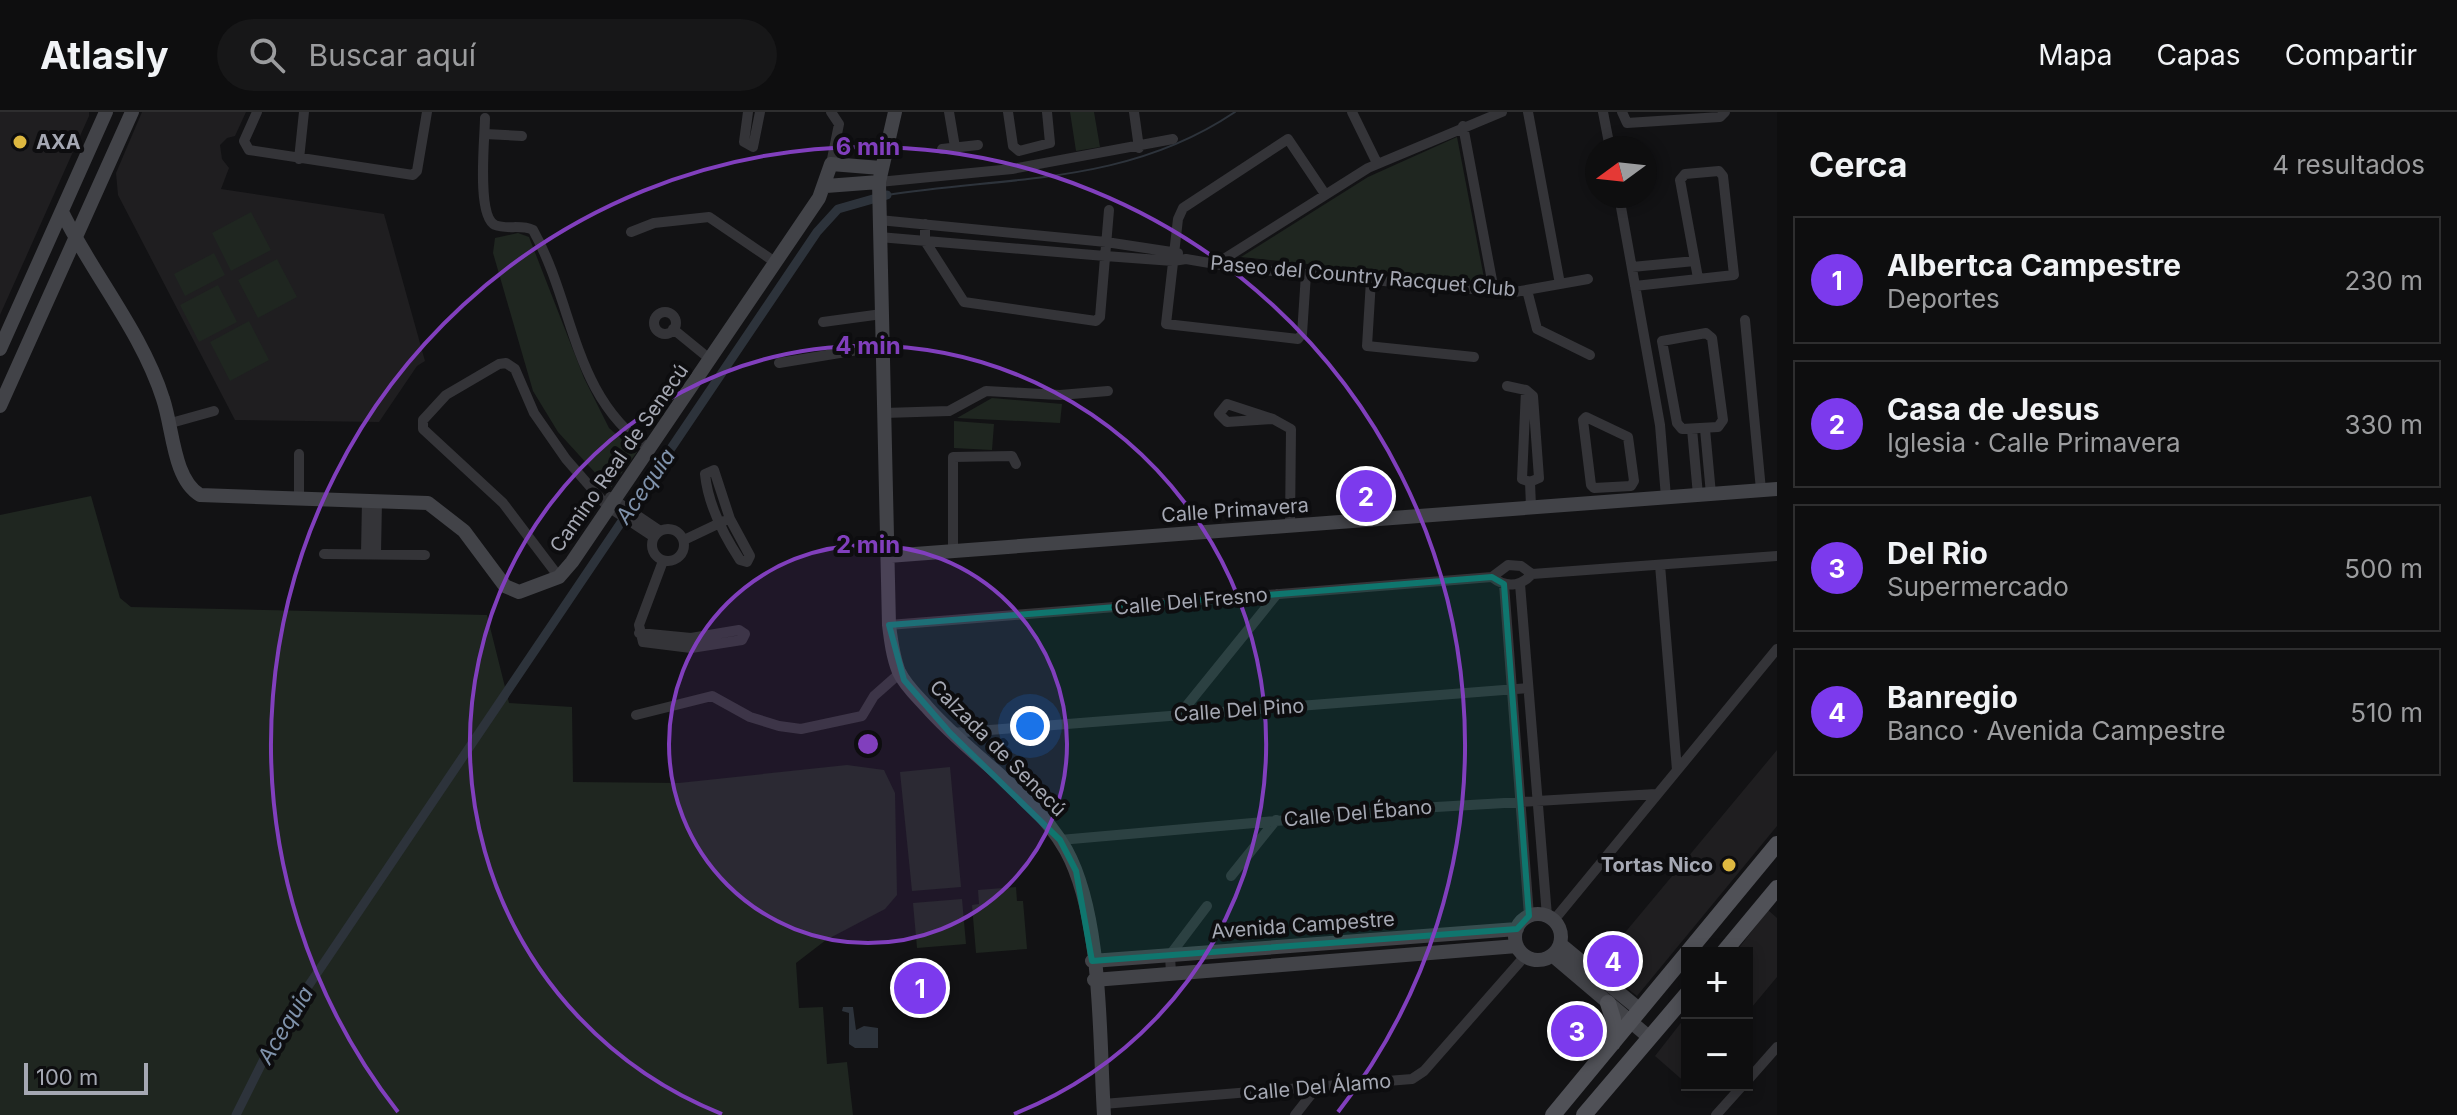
<!DOCTYPE html>
<html lang="es">
<meta charset="utf-8">
<style>
:root{--surface:#0e0e0f;--page:#171718;--text:#f1f3f6;--muted:#9b9c9e;--line:#2e2e2f;--accent:#7c3aed}
body{margin:0;font-family:Inter,sans-serif;background:var(--page);color:var(--text)}
.controls{position:absolute;right:24px;bottom:24px;display:grid;overflow:hidden;border-radius:0px;box-shadow:0 4px 12px #0003}
.controls button{width:72px;height:72px;display:grid;place-items:center;padding:0;border:0;border-bottom:2px solid var(--line);background:var(--surface);color:var(--text);font:40px sans-serif}
.compass{position:absolute;left:1585px;top:24px;width:72px;height:72px;border-radius:50%;background:var(--surface);box-shadow:0 4px 12px #0003;rotate:255deg}
.scale{position:absolute;left:24px;bottom:20px;width:124px;box-sizing:border-box;padding-left:8px;border:4px solid #a5a8b3;border-top:0;font-size:22px;line-height:28px;white-space:nowrap;color:#a5a8b3;-webkit-text-stroke:6px #0d0d0f;paint-order:stroke}
.you{position:absolute;left:1030px;top:614px;width:28px;height:28px;margin:-20px;border:6px solid #fff;border-radius:50%;background:#1a73e8;box-shadow:0 0 0 12px #1a73e833}
.badge{display:grid;place-items:center;width:52px;height:52px;border-radius:50%;background:var(--accent);color:#fff;font-size:26px;font-weight:700}
.pin{position:absolute;translate:-50% -50%;border:4px solid #fff;box-shadow:0 2px 8px #0006}
.list{margin:0;padding:0;list-style:none}
h2{display:flex;justify-content:space-between;align-items:center;height:104px;margin:0;padding:0 32px;font-size:34px}
h2 small{font-size:26px;font-weight:400;color:var(--muted)}
.list li{display:grid;grid-template-columns:52px 1fr auto;gap:24px;align-items:center;box-sizing:border-box;height:128px;margin:0 16px 16px;padding:0 16px;border:2px solid var(--line);border-radius:0px}
.list b{display:block;font-size:30px;white-space:nowrap}
.list p{margin:0;font-size:26px;white-space:nowrap;color:var(--muted)}
.list em{font-size:26px;font-style:normal;color:var(--muted)}
.icon{flex:none;width:44px;height:44px;fill:none;stroke:currentColor;stroke-width:2;stroke-linecap:round;stroke-linejoin:round}
.map{position:relative;flex:none;width:1777px;height:1003px;overflow:hidden}
header{display:flex;align-items:center;gap:48px;box-sizing:border-box;height:112px;padding:0 40px;background:var(--surface);border-bottom:2px solid var(--line)}
header strong{font-size:38px}
nav{display:flex;gap:44px;margin-inline-start:auto;font-size:28px}
.search{width:560px;height:72px;background:var(--page);display:flex;align-items:center;gap:20px;box-sizing:border-box;padding:0 28px;border-radius:44px;color:var(--muted);font-size:30px}
main{display:flex}
aside{flex:1;background:var(--surface)}
.map>svg:first-child{display:block}
.built{fill:#1f1e20}
.green{fill:#1f2620}
.water{fill:#2d333b}
.lines{fill:none;stroke-linecap:round;stroke-linejoin:round}
.stream{stroke:#2d333b;stroke-width:2}
.canal{stroke:#2d333b;stroke-width:9}
.street{stroke:#343438;stroke-width:10}
.secondary{stroke:#424348;stroke-width:14}
.primary{stroke:#505157;stroke-width:16}
.marked{fill:#0f766e;fill-opacity:0.2;stroke:#0f766e;stroke-width:6;stroke-linejoin:round}
.ring{fill:none;stroke:#813fbd;stroke-width:4}
.poi-dot{fill:#deb840;stroke:#0d0d0f;stroke-width:3}
.labels{text-anchor:middle;stroke-width:8;stroke-linejoin:round;paint-order:stroke}
.poi-label{font-size:20px;font-weight:bold;fill:#a5a8b3;stroke:#0d0d0f;text-anchor:start}
.street-label{font-size:20px;fill:#a5a8b3;stroke:#0d0d0f}
.water-label{font-size:22px;font-style:italic;fill:#7f92ab;stroke:#0d0d0f}
.centre{fill:#813fbd;stroke:#0d0d0f;stroke-width:4}
.ring-label{font-size:24px;text-anchor:middle;font-weight:bold;fill:#813fbd;stroke:#0d0d0f;stroke-width:8;stroke-linejoin:round;paint-order:stroke}
</style>
<header>
<strong>Atlasly</strong>
<div class="search"><svg class="icon" aria-label="search" viewBox="0 0 24 24"><circle cx="10" cy="10" r="6"/><path d="M15 15l6 6"/></svg>Buscar aquí</div>
<nav><a>Mapa</a><a>Capas</a><a>Compartir</a></nav>
</header>
<main>
<div class="map">
<svg width="1777" height="1003" viewBox="0 0 1777 1003">
<rect width="100%" height="100%" fill="#121214"/>
<path class="built" d="M0,0H89V4L0,203Z
M142,0H246L235,24L227,26L220,33L222,47L229,56L221,77L384,102L425,249L417,254L379,310L235,308L118,83L116,61Z
M1777,638V714L1637,884L1598,853Z
M1768,798L1777,806V865L1747,901V841H1735Z
M1687,903V972L1655,944Z"/>
<path class="green" d="M1070,0H1094L1100,35L1076,39Z
M1457,25L1485,171L1241,145L1368,65Z
M251,100L271,138L231,159L212,121Z
M518,121L529,125L584,266L609,316L637,340L610,377L558,320L533,279L493,141L495,126Z
M214,141L225,163L185,184L174,162Z
M277,147L297,185L258,206L238,168Z
M218,173L237,210L199,230L180,193Z
M249,209L269,248L230,269L210,230Z
M992,286L1062,292L1060,311L957,306Z
M954,309L994,312L992,338L954,336Z
M91,384L120,486L131,495L487,503L509,591L572,595L573,670L679,671L847,653L884,658L895,681L897,783L885,797L826,828L796,851L799,896L823,895L827,952L847,950L853,1003H0V403Z
M950,655L961,775L912,779L900,660Z
M1016,775L1017,789H1023L1027,837L976,841L972,793L979,792L978,778Z
M962,787L966,832L917,836L913,791Z"/>
<path class="water" d="M928,853L932,897L911,898L907,855Z
M843,895H853L856,918L864,914L878,916V936H855L849,932V901L842,899Z"/>
<g class="lines">
<path class="stream" d="M887,83C1010,64 1127,73 1235,0"/>
<path class="canal" d="M236,1003L278,919L817,120L838,97L887,83"/>
<path class="street" d="M257,0L244,29L249,38L413,63L417,59L427,0
M748,0L744,30L753,35L760,0
M831,0L839,12L831,52
M949,0L955,35
M1008,0L1013,34L1019,39L1050,31L1047,0
M1134,0L1139,36
M1352,0L1377,51
M1528,0L1560,172
M1603,0L1610,36
M1622,0L1627,11L1720,5L1725,0
M485,6C485,25 476,104 495,113C507,118 521,112 533,118C575,193 572,285 650,337
M1463,14L1494,179
M485,22L522,24
M942,37L978,33
M299,47L304,0
M879,70L1012,57L1173,27
M1619,84L1660,313L1666,385
M879,108L1106,130L1178,141
M925,112V129L964,190L1096,209L1100,205L1109,98
M631,120L654,111L709,105L775,150
M879,125L1105,144L1173,149L1186,147L1239,156L1494,179L1515,180L1588,167
M1216,152L1368,56L1502,0
M1632,155L1695,149
M1306,162L1302,222L1298,227L1166,212L1178,107L1183,96L1288,27L1325,82
M1371,168L1367,234L1474,245
M1635,174L1734,163L1723,64L1719,59L1685,62L1680,68L1698,166
M1527,178L1537,217L1590,243
M654 211a11 11 0 1 1 22 0a11 11 0 1 1-22 0Z
M1745,208L1761,378
M823,210L882,202
M673,217L711,248
M1706,221L1712,226L1723,308L1718,315L1682,317L1677,311L1662,229Z
M779,251L882,234
M1507,274L1526,278L1533,284L1539,366L1530,370L1522,367L1526,278
M884,301L949,299L986,279L1060,283L1108,279
M1586,305L1628,325L1634,369L1631,374L1594,376L1591,373L1583,308Z
M1273,307L1227,310L1219,302L1227,292L1273,307L1291,317L1290,414
M171,311L214,299
M1692,317L1698,383
M1705,317L1711,382
M714,358L730,407L750,444L747,450L740,448C723,422 708,393 705,362Z
M1530,370L1531,395
M610,385L660,419
M299,387V342
M652 433a16 16 0 1 1 32 0a16 16 0 1 1-32 0Z
M684,428L724,409
M953,439V345L1012,344L1016,352
M324,442L425,443
M366,442L367,388
M376,442L377,388
M663,449L639,513L643,530L691,536L742,528L745,522
M1660,453L1677,658
M559,465L503,391L423,317V308L446,283L499,252L506,251L515,257L534,301L566,347L607,394L654,425
M1492,465L1508,453L1521,454L1532,462
M1504,472L1529,804
M1520,472L1547,804
M889,513L1492,465C1506,476 1520,475 1532,462L1777,444
M639,521L691,526L739,518L745,522
M1180,602L1277,482
M636,603L712,584L750,605L779,614L801,617L862,604L874,584L900,561
M952,621L1528,576
M1060,728L1436,695L1656,682
M1231,764L1276,708
M1554,808L1777,537
M1171,862L1170,843L1207,794
M1747,969L1777,935
M1103,992L1412,967L1424,959L1525,844
M1295,1003L1317,975
M1716,1003L1743,973"/>
<path class="secondary" d="M895,0L879,70L889,513C891,529 893,545 899,560C905,573 917,584 926,594C969,644 1033,680 1066,738C1103,805 1099,927 1104,1003
M826,74L879,70
M63,102C94,164 142,221 163,287C173,316 173,367 200,383L428,391L464,419L505,474L519,480L559,465L572,450L819,86L831,52L881,56
M0,237L106,0
M0,294L132,0
M888,444L1777,377
M1515 825a23 23 0 1 1 46 0a23 23 0 1 1-46 0Z
M1560,832L1640,898
M1552,843L1650,926
M1092,849L1517,817
M1094,868L1517,834"/>
<path class="primary" d="M1687,841L1777,732
M1723,841L1777,776
M1608,891L1613,907V931
M1553,1003L1687,841
M1584,1003L1687,882"/>
</g>
<path class="marked" d="M1492,465L1504,472L1529,804L1517,817L1092,849L1076,759L1060,728L950,621L904,568L889,513Z"/>
<circle cx="868" cy="632" r="199" fill="#813fbd" fill-opacity=".12"/>
<g class="ring">
<circle cx="868" cy="632" r="199"/>
<path d="M722 1002A398 398 0 1 1 1014 1002"/>
<path d="M398 1000A597 597 0 1 1 1338 1000"/>
</g>
<g class="poi-dot">
<circle cx="20" cy="30" r="8"/>
<circle cx="1729" cy="753" r="8"/>
</g>
<g class="labels">
<g class="poi-label">
<text x="36" y="37">AXA</text>
<text x="1713" y="760" text-anchor="end">Tortas Nico</text>
</g>
<g class="street-label">
<text transform="translate(1363 164) rotate(5)" y="7">Paseo del Country Racquet Club</text>
<text transform="translate(619 346) rotate(-55)" y="7">Camino Real de Senecú</text>
<text transform="translate(1235 398) rotate(-4)" y="7">Calle Primavera</text>
<text transform="translate(1191 489) rotate(-5)" y="7">Calle Del Fresno</text>
<text transform="translate(1239 598) rotate(-4)" y="7">Calle Del Pino</text>
<text transform="translate(998 636) rotate(45)" y="7">Calzada de Senecú</text>
<text transform="translate(1358 701) rotate(-5)" y="7">Calle Del Ébano</text>
<text transform="translate(1303 813) rotate(-4)" y="7">Avenida Campestre</text>
<text transform="translate(1317 975) rotate(-5)" y="7">Calle Del Álamo</text>
</g>
<g class="water-label">
<text transform="translate(645 374) rotate(-55)" y="8">Acequia</text>
<text transform="translate(285 913) rotate(-59)" y="8">Acequia</text>
</g>
</g>
<circle cx="868" cy="632" r="12" class="centre"/>
<g class="ring-label">
<text x="868" y="43">6 min</text>
<text x="868" y="242">4 min</text>
<text x="868" y="441">2 min</text>
</g>
</svg>
<div class="controls">
<button>+</button>
<button>−</button>
</div>
<svg class="compass" viewBox="-18 -18 36 36"><path d="M0-13l5 13h-10z" fill="#e53935"/><path d="M0 13l5-13h-10z" fill="#9b9c9e"/></svg>
<div class="scale">100 m</div>
<div class="you"></div>
<div class="pin badge" style="left:920px;top:876px">1</div>
<div class="pin badge" style="left:1366px;top:384px">2</div>
<div class="pin badge" style="left:1577px;top:919px">3</div>
<div class="pin badge" style="left:1613px;top:849px">4</div>
</div>
<aside>
<h2>Cerca<small>4 resultados</small></h2>
<ul class="list">
<li><span class="badge">1</span><div><b>Albertca Campestre</b><p>Deportes</p></div><em>230 m</em></li>
<li><span class="badge">2</span><div><b>Casa de Jesus</b><p>Iglesia · Calle Primavera</p></div><em>330 m</em></li>
<li><span class="badge">3</span><div><b>Del Rio</b><p>Supermercado</p></div><em>500 m</em></li>
<li><span class="badge">4</span><div><b>Banregio</b><p>Banco · Avenida Campestre</p></div><em>510 m</em></li>
</ul>
</aside>
</main>
